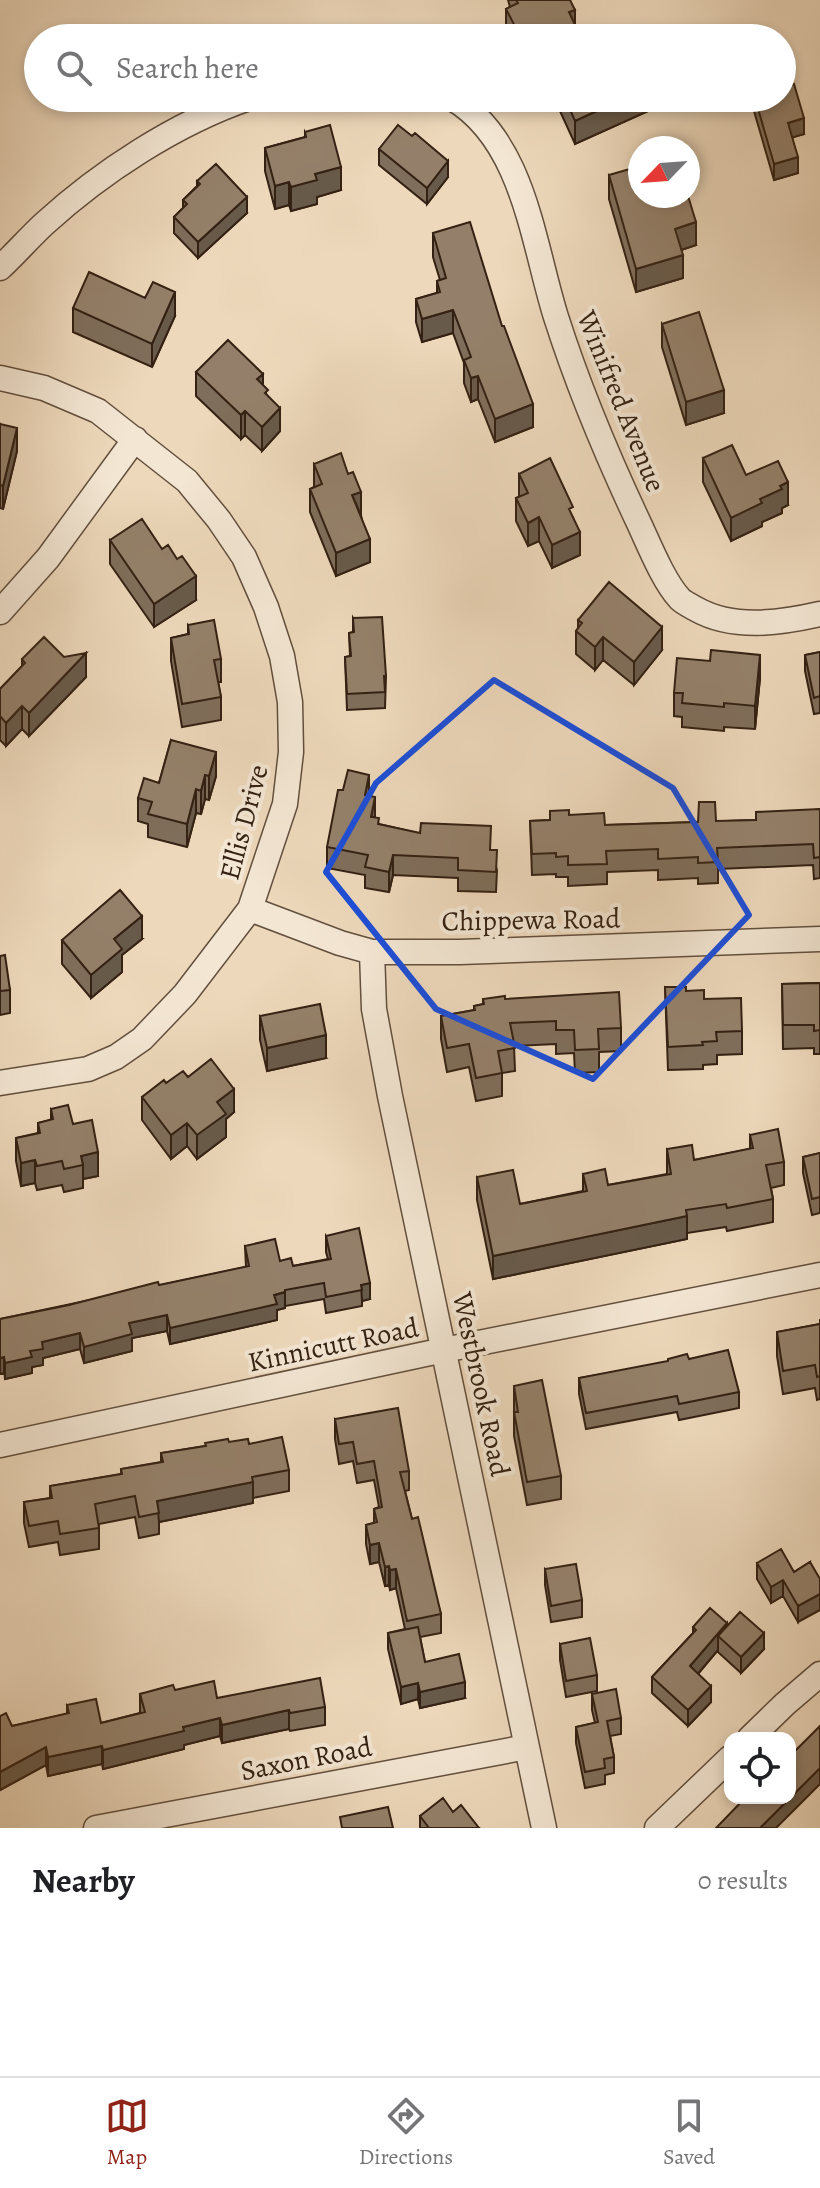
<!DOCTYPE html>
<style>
:root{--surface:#fff;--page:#f6f6f6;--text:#202124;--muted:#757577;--line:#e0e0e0;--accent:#8f2418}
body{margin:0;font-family:Alegreya,serif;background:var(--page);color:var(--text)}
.controls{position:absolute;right:24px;bottom:24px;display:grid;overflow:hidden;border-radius:16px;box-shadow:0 4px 12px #0003}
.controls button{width:72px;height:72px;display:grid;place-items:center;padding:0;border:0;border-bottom:2px solid var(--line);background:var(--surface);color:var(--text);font:40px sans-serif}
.compass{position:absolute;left:628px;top:136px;width:72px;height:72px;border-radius:50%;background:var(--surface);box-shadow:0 4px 12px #0003;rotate:245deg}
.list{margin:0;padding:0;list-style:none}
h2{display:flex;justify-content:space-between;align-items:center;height:104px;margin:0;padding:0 32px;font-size:34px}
h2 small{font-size:26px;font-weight:400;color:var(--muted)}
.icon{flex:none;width:44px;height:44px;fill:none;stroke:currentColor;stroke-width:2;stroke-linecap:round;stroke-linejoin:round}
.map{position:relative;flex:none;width:820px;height:1828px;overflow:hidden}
.search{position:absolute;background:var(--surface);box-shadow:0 4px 12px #0003;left:24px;right:24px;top:24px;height:88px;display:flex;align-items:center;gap:20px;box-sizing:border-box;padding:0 28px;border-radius:44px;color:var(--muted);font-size:30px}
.sheet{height:248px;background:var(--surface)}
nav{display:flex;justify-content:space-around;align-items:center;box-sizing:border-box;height:112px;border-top:2px solid var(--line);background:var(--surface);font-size:22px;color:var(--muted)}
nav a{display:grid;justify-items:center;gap:4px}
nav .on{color:var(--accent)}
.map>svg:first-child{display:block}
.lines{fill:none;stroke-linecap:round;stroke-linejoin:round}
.street-casing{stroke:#624f3d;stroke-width:27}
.street{stroke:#f3e6d3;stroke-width:24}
.wall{fill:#7f6e5b;stroke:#342113;stroke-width:2}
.shaded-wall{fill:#685a4a;stroke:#342113;stroke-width:2}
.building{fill:#94806a;stroke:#342113;stroke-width:2}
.marked{fill:none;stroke:#1d4ed8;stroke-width:6;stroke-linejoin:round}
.labels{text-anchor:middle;stroke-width:8;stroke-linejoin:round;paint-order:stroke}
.street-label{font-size:28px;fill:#342113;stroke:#f3e6d3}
</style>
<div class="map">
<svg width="820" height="1828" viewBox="0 0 820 1828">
<rect width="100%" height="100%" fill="#edd8bb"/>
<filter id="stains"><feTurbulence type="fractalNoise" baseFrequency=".0025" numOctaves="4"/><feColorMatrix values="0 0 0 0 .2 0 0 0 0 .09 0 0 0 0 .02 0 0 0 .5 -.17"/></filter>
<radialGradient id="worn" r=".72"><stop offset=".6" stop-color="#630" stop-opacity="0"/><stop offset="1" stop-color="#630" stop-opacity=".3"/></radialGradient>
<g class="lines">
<defs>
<path id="street" d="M452,98C524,140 533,244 556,317C578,386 606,453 637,519C648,542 663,581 680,599C684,603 691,606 696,609C733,630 781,623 820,614
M0,268C15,254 29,238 44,224C101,172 176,123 249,98
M0,378L44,388L98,411L187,481L219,520L244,557L266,607L282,656L290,702L291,752L285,804L250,909L185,994L142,1039L116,1057L88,1069L0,1083
M0,612L48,558L135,439
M250,909L340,943L372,952H460L820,939
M372,952L374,1009L390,1096L544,1828
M0,1445L444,1350L820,1275
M750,1738L785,1704L820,1674
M96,1828L527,1747
M657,1828L730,1758"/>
</defs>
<use href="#street" class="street-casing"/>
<use href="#street" class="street"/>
</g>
<path class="wall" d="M508,0H570L575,25L581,38H508L506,33V9L510,7Z
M554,98H659V106L575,144Z
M754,98H782L804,134L792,137L798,173L774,180L754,111Z
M305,132L341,190L317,197V204L291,211L289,205L275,209L265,171V148L305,137Z
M412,136L448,177L427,204L379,165V149Z
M609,175L658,203L696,245L681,250L683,278L636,292L609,199Z
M197,181L247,213L198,258L174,233V217L183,208V200L197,186Z
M433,233L533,427L495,442L478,399L471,402L464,383V363L453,333L422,342L416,322V299L437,293V281L440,280L433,257Z
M73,308L175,316L152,367L73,332Z
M662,324L724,413L686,425L662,347Z
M196,372L263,385L280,431L262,451L245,435L241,439L196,396Z
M0,424L17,451L3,509L0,508Z
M703,458L746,475L788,505L782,508V513L762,522V526L731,541L703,482Z
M314,464L361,515L370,562L336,576L310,512V489L314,487Z
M519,474L573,517L580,555L552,568L539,541L528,546L516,521V498L519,497Z
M110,540L196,600L154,627L110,564Z
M353,618L386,676L385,708L347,710L345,657L350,656L349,633L353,632Z
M578,620L662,650L634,685L603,660L595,670L576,654V631L578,628Z
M188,625L221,659V682H218L221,697V720L182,727L171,661V638L188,634Z
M820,652V713L814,714L805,671V655Z
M64,657L86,677L29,736L22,729L6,746L0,740V689L22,666V659Z
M760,678L755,729L724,727V731L682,727V717L674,716V693Z
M171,740L216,776L209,800L205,799L201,814L196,813L187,847L148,837V824L138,821V798L159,783Z
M369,796L375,818L379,824L491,850L497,870L496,892L458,891V878L393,875L389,892L365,888V875L327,868V847Z
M820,809V878L814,879L813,865L718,869V883L698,884V878L658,880V870L607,872V884L568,886V877H556V874L532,875L530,821L550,820L569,815L605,825L756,820Z
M142,939L122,955V972L91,998L62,964V940Z
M0,956L10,990V1013L0,1015Z
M820,983V1054H814V1048L783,1049L782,984Z
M665,987L686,991L704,999L742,1031V1054L717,1055V1064L703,1065V1069L668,1070Z
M483,999H505L621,1028V1051L599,1052V1072L575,1073L574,1053L556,1054V1044L514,1046L515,1071L502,1073V1096L476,1101L469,1067L447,1072L441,1039V1016L474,1010V1006L483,1004Z
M260,1016L326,1058L267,1071L260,1040Z
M188,1077L234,1112L226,1119V1137L197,1159L187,1146L171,1159L142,1120V1097L166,1083Z
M51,1109L73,1124L98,1176L83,1179V1188L64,1192L62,1185L37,1190L35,1183L21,1186L16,1161V1138L38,1133V1123L51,1120Z
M750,1135L784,1162V1185L771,1188L773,1199V1222L727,1231L726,1227L687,1233V1239L493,1279L477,1200V1177L520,1204L583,1191V1174L608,1185L667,1174V1149L694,1160L750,1149Z
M820,1153V1213L812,1215L803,1173V1157Z
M326,1236L370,1299L362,1301V1306L326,1313L324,1299L285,1306V1308L277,1310V1320L170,1344L167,1331L132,1338V1351L84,1363L80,1349L43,1358V1365L32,1367V1373L5,1379L0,1319L246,1267L245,1246L293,1266L328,1259L326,1252Z
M820,1319V1399L817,1400L815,1388L783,1394L777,1356V1332L820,1324Z
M689,1359L739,1392V1408L679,1420L677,1412L586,1429L579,1394V1378Z
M514,1386L561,1476V1499L527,1505L514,1436Z
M335,1419L409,1471V1490L405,1491L412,1519L441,1614V1633L420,1637L425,1662L465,1698L420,1708L418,1699L401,1704L388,1649V1633L405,1629L396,1588L390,1590L389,1585L385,1586L379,1562L370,1564L366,1544V1525L374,1523V1509L379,1507L374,1480L357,1483L353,1461L339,1464L335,1439Z
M229,1442L249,1444L289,1470V1491L253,1498V1503L159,1522V1534L139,1538L135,1517L99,1524V1549L60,1555L58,1542L29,1547L24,1523V1502L50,1498V1486L121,1474V1469L161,1462V1453Z
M810,1562L798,1622L783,1596L771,1603L757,1579V1563L794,1572Z
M545,1569L582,1600V1617L551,1622L545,1585Z
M727,1626L764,1649L741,1673L718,1652V1650L698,1674L711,1702L688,1726L652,1693V1677L693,1633V1627Z
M560,1644L597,1675V1691L566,1697L560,1660Z
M175,1690L217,1698L325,1707V1725L290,1731L289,1729L222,1743L220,1736L184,1745V1749L103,1769L102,1764L48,1776L46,1765L0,1790V1716L12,1726L67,1714V1705L101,1723L140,1713V1694Z
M592,1694L621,1718V1734L610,1736L614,1757V1773L605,1775V1784L585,1788L576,1743V1727L595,1723L592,1710Z
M453,1812L479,1828H420V1816Z"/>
<path class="shaded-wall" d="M575,10V33L569,12Z
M534,31V38H521Z
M625,98H659V106L575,144V121Z
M804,118V134L788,139V123Z
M798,157V173L774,180V164Z
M448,161V177L427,204V188Z
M341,167V190L317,197V204L291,211V187L315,174Z
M289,182V205L275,209V186Z
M247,197V213L198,258V242Z
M696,222V245L675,252V229Z
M683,255V278L636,292V269Z
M175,292V316L152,367V344Z
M453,310V333L422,342V319Z
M263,374V397L257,379Z
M478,376V399L471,402V378Z
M724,390V413L686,425V402Z
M533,404V427L495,442V419Z
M280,408V431L262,451V427Z
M245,411V435L241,439V415Z
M17,428V451L3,509V486Z
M788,482V505L782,508V513L762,522V526L731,541V518L780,486Z
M361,492V515L352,495Z
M539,517V541L528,546V523Z
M580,532V555L552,568V545Z
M370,539V562L336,576V553Z
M196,576V600L154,627V604Z
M662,627V650L634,685V662Z
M603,637V660L595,670V647Z
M86,653V677L29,736V713Z
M760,655V678L755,729V706Z
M22,706V729L6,746V723Z
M216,752V776L209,800V776Z
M205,775V799L201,814V791Z
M369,775V795L365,815V795Z
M196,789V813L187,847V824Z
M375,797V817H371Z
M393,855V875L389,892V872Z
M142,916V939L122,955V972L91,998V975L114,939Z
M326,1035V1058L267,1071V1048Z
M234,1089V1112L226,1119V1137L197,1159V1135L217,1102Z
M187,1123V1146L171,1159V1135Z
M98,1152V1176L83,1179V1165L81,1156Z
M35,1160V1183L21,1186V1163Z
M687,1216V1239L493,1279V1256Z
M370,1283V1299L362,1301L361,1285Z
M285,1292V1308L277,1310V1320L170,1344V1328Z
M167,1315V1331L132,1338V1351L84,1363V1347L129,1323Z
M80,1333V1349L43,1358V1365L32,1367V1373L5,1379V1363L30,1351L42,1342Z
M4,1357V1373L0,1374V1358Z
M253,1482V1503L159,1522L157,1501Z
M379,1543V1562L370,1564V1545Z
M389,1566V1585L385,1586V1567Z
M396,1569V1588L390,1590V1570Z
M783,1580V1596L771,1603V1587Z
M820,1594V1610L798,1622V1606Z
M727,1623V1639L718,1636V1650L690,1683V1666Z
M764,1633V1649L741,1673V1657Z
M465,1682V1698L420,1708V1692Z
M418,1683V1699L401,1704V1687Z
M711,1686V1702L688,1726V1710Z
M289,1710V1729L222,1743V1725Z
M220,1718V1736L184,1745V1749L103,1769V1750L183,1727Z
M102,1746V1764L48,1776V1757Z
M46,1747V1765L0,1790V1772Z
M820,1768V1784L776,1828H760Z"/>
<path class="building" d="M516,0H570L575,10L569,12L581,38H537L534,31L521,38L506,9L518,3Z
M794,84L804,118L788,123L798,157L774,164L755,98H782V88Z
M565,98H625L575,121Z
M330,125L341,167L315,174L317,180L291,187L289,182L275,186L265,148L306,137L305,132Z
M398,125L412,136L415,133L448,161L427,188L379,149Z
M216,164L247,197L198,242L174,217L187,204L183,200L200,184L197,181Z
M640,166V196H655L658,203L688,196L696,222L675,229L683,255L636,269L609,175Z
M470,222L502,326H504L533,404L495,419L478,376L471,378L464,360L471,357L453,310L422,319L416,299L440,292L437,281L446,278L433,233Z
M89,272L145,298L153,282L175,292L152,344L73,308Z
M699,312L724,390L686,402L662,324Z
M228,340L263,374L257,379L268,390L265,393L280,408L262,427L245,411L241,415L196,372Z
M0,424L17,428L3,486L0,485Z
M732,445L746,475L778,461L788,482L780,486L782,489L760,499L762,503L731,518L703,458Z
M341,453L348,474L353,472L361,492L352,495L370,539L336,553L310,489L322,484L314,464Z
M550,458L573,507L569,509L580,532L552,545L539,517L528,523L516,498L528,493L519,474Z
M142,519L162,549L168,545L177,559L182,556L196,576L154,604L110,540Z
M609,582L662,627L634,662L603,637L595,647L576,631L582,623L578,620Z
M382,617L386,676H384L385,692L347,694L345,657L351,656L349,633L354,632L353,618Z
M214,620L221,659L214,660L221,697L182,704L171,638L189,634L188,625Z
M44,637L64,657L86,653L29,713L22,706L6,723L0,716V689L25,663L22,659Z
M711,650L760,655L755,706L724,703V707L682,703L683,693H674L677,658L710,661Z
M820,652V696L814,698L805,655Z
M171,740L216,752L209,776L205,775L201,791L196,789L187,824L148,814L152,802L138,798L144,778L159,783Z
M348,770L369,775L365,795L375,797L371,817L379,818L378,824L420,833L421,823L491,826L490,850H497L496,872L458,870V858L393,855L389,872L365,867L368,855L327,847L338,790H343Z
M699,802H715L716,821L756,820V812L820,809V857L814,858L813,844L717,848L718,862L698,863V857L658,859V849L606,851L607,864L568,865V856L556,857V853L532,854L530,821L550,820V811L569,810V815L604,813L605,825L698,822Z
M120,890L142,916L114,939L122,949L91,975L62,940Z
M5,955L10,990L0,991V956Z
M820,983V1030L814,1031V1025H783L782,984Z
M665,987H686V991L704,990V999L741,998L742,1031L716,1032L717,1041L702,1042L703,1045L668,1047Z
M619,992L621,1028L598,1029L599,1049L575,1050L574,1030H556V1021L510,1023L515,1048L498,1051L502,1073L476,1078L469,1044L447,1048L441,1016L475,1010L474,1006L484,1004L483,999L505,996V999Z
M320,1004L326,1035L267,1048L260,1016Z
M211,1059L234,1089L217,1102L226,1114L197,1135L187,1123L171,1135L142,1097L164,1080L166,1083L183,1071L188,1077Z
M68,1105L73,1124L92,1120L98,1152L81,1156L83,1165L64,1169L62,1161L37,1166L35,1160L21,1163L16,1138L40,1133L38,1123L53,1119L51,1109Z
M778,1129L784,1162L766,1165L773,1199L727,1208L726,1204L686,1210L687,1216L493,1256L477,1177L513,1170L520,1204L587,1191L583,1174L605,1169L608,1185L671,1174L667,1149L692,1145L694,1160L753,1148L750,1135Z
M820,1153V1197L812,1199L803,1157Z
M359,1228L370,1283L361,1285L362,1290L326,1297L324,1283L285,1290V1292L274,1295L277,1304L170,1328L167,1315L129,1323L132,1334L84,1347L80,1333L42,1342L43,1349L30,1351L32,1357L5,1363L4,1357L0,1358V1319L69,1305L158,1282L159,1285L249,1266L245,1246L275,1239L280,1261L291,1258L293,1266L331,1259L326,1236Z
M820,1324V1376L817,1377L815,1365L783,1371L777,1332Z
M728,1350L739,1392L679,1404L677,1396L586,1413L579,1378L668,1361V1359L687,1354L689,1359Z
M542,1380L561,1476L527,1482L514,1412H518L514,1386Z
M398,1408L409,1471L400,1472L412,1519L418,1517L441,1614L407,1621L396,1569L390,1570L389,1566L385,1567L379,1543L370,1545L366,1525L377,1522L374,1509L382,1507L374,1461L357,1464L353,1442L339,1444L335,1419Z
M282,1437L289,1470L252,1477L253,1482L157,1501L159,1513L139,1517L135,1496L95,1504L99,1528L60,1534L58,1521L29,1526L24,1502L52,1498L50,1486L122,1474L121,1469L163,1462L161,1453L206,1446L205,1443L228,1439L229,1442L248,1439L249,1444Z
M781,1549L794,1572L810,1562L820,1579V1594L798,1606L783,1580L771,1587L757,1563Z
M576,1564L582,1600L551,1606L545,1569Z
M710,1608L727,1623L690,1666L711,1686L688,1710L652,1677L696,1630L693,1627Z
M740,1612L764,1633L741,1657L718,1636Z
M418,1627L425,1662L459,1654L465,1682L420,1692L418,1683L401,1687L388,1633Z
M590,1638L597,1675L566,1681L560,1644Z
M320,1678L325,1707L290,1713L289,1710L222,1725L220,1718L183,1727L184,1731L103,1750L102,1746L48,1757L46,1747L0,1772V1716L6,1713L12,1726L69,1713L67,1705L96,1699L101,1723L145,1712L140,1694L173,1685L175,1690L214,1681L217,1698Z
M616,1689L621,1718L607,1721L614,1757L604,1759L605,1768L585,1772L576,1727L598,1722L592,1694Z
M820,1726V1768L790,1798V1756Z
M443,1798L453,1812L461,1805L479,1828H429L420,1816Z
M745,1798H790L760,1828H716Z
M388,1807L393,1828H342L340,1817Z"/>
<path class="marked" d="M494,680L673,788L749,915L593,1079L436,1009L326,872L376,783Z"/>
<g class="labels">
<g class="street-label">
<text transform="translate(622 401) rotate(68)" y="10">Winifred Avenue</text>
<text transform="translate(243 822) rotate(-75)" y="10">Ellis Drive</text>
<text transform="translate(531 919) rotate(-1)" y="10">Chippewa Road</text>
<text transform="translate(333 1344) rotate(-12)" y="10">Kinnicutt Road</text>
<text transform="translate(482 1384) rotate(78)" y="10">Westbrook Road</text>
<text transform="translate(306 1758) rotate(-11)" y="10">Saxon Road</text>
</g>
</g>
<rect width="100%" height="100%" filter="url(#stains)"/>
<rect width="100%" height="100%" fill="url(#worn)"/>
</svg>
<div class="controls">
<button><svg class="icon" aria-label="locate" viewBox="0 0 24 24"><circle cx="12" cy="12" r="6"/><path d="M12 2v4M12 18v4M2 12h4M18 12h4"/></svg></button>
</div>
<svg class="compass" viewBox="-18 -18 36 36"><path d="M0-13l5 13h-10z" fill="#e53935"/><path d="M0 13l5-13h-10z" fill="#757577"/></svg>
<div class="search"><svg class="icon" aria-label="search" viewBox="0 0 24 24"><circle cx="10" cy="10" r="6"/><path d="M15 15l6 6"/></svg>Search here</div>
</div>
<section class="sheet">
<h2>Nearby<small>0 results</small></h2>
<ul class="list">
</ul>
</section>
<nav>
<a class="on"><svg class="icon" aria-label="map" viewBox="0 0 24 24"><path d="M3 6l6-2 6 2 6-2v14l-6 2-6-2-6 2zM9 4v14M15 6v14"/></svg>Map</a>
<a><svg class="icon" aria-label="directions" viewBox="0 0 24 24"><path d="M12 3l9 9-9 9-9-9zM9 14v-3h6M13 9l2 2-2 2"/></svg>Directions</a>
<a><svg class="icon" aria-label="saved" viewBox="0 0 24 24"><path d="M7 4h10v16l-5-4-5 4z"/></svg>Saved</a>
</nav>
